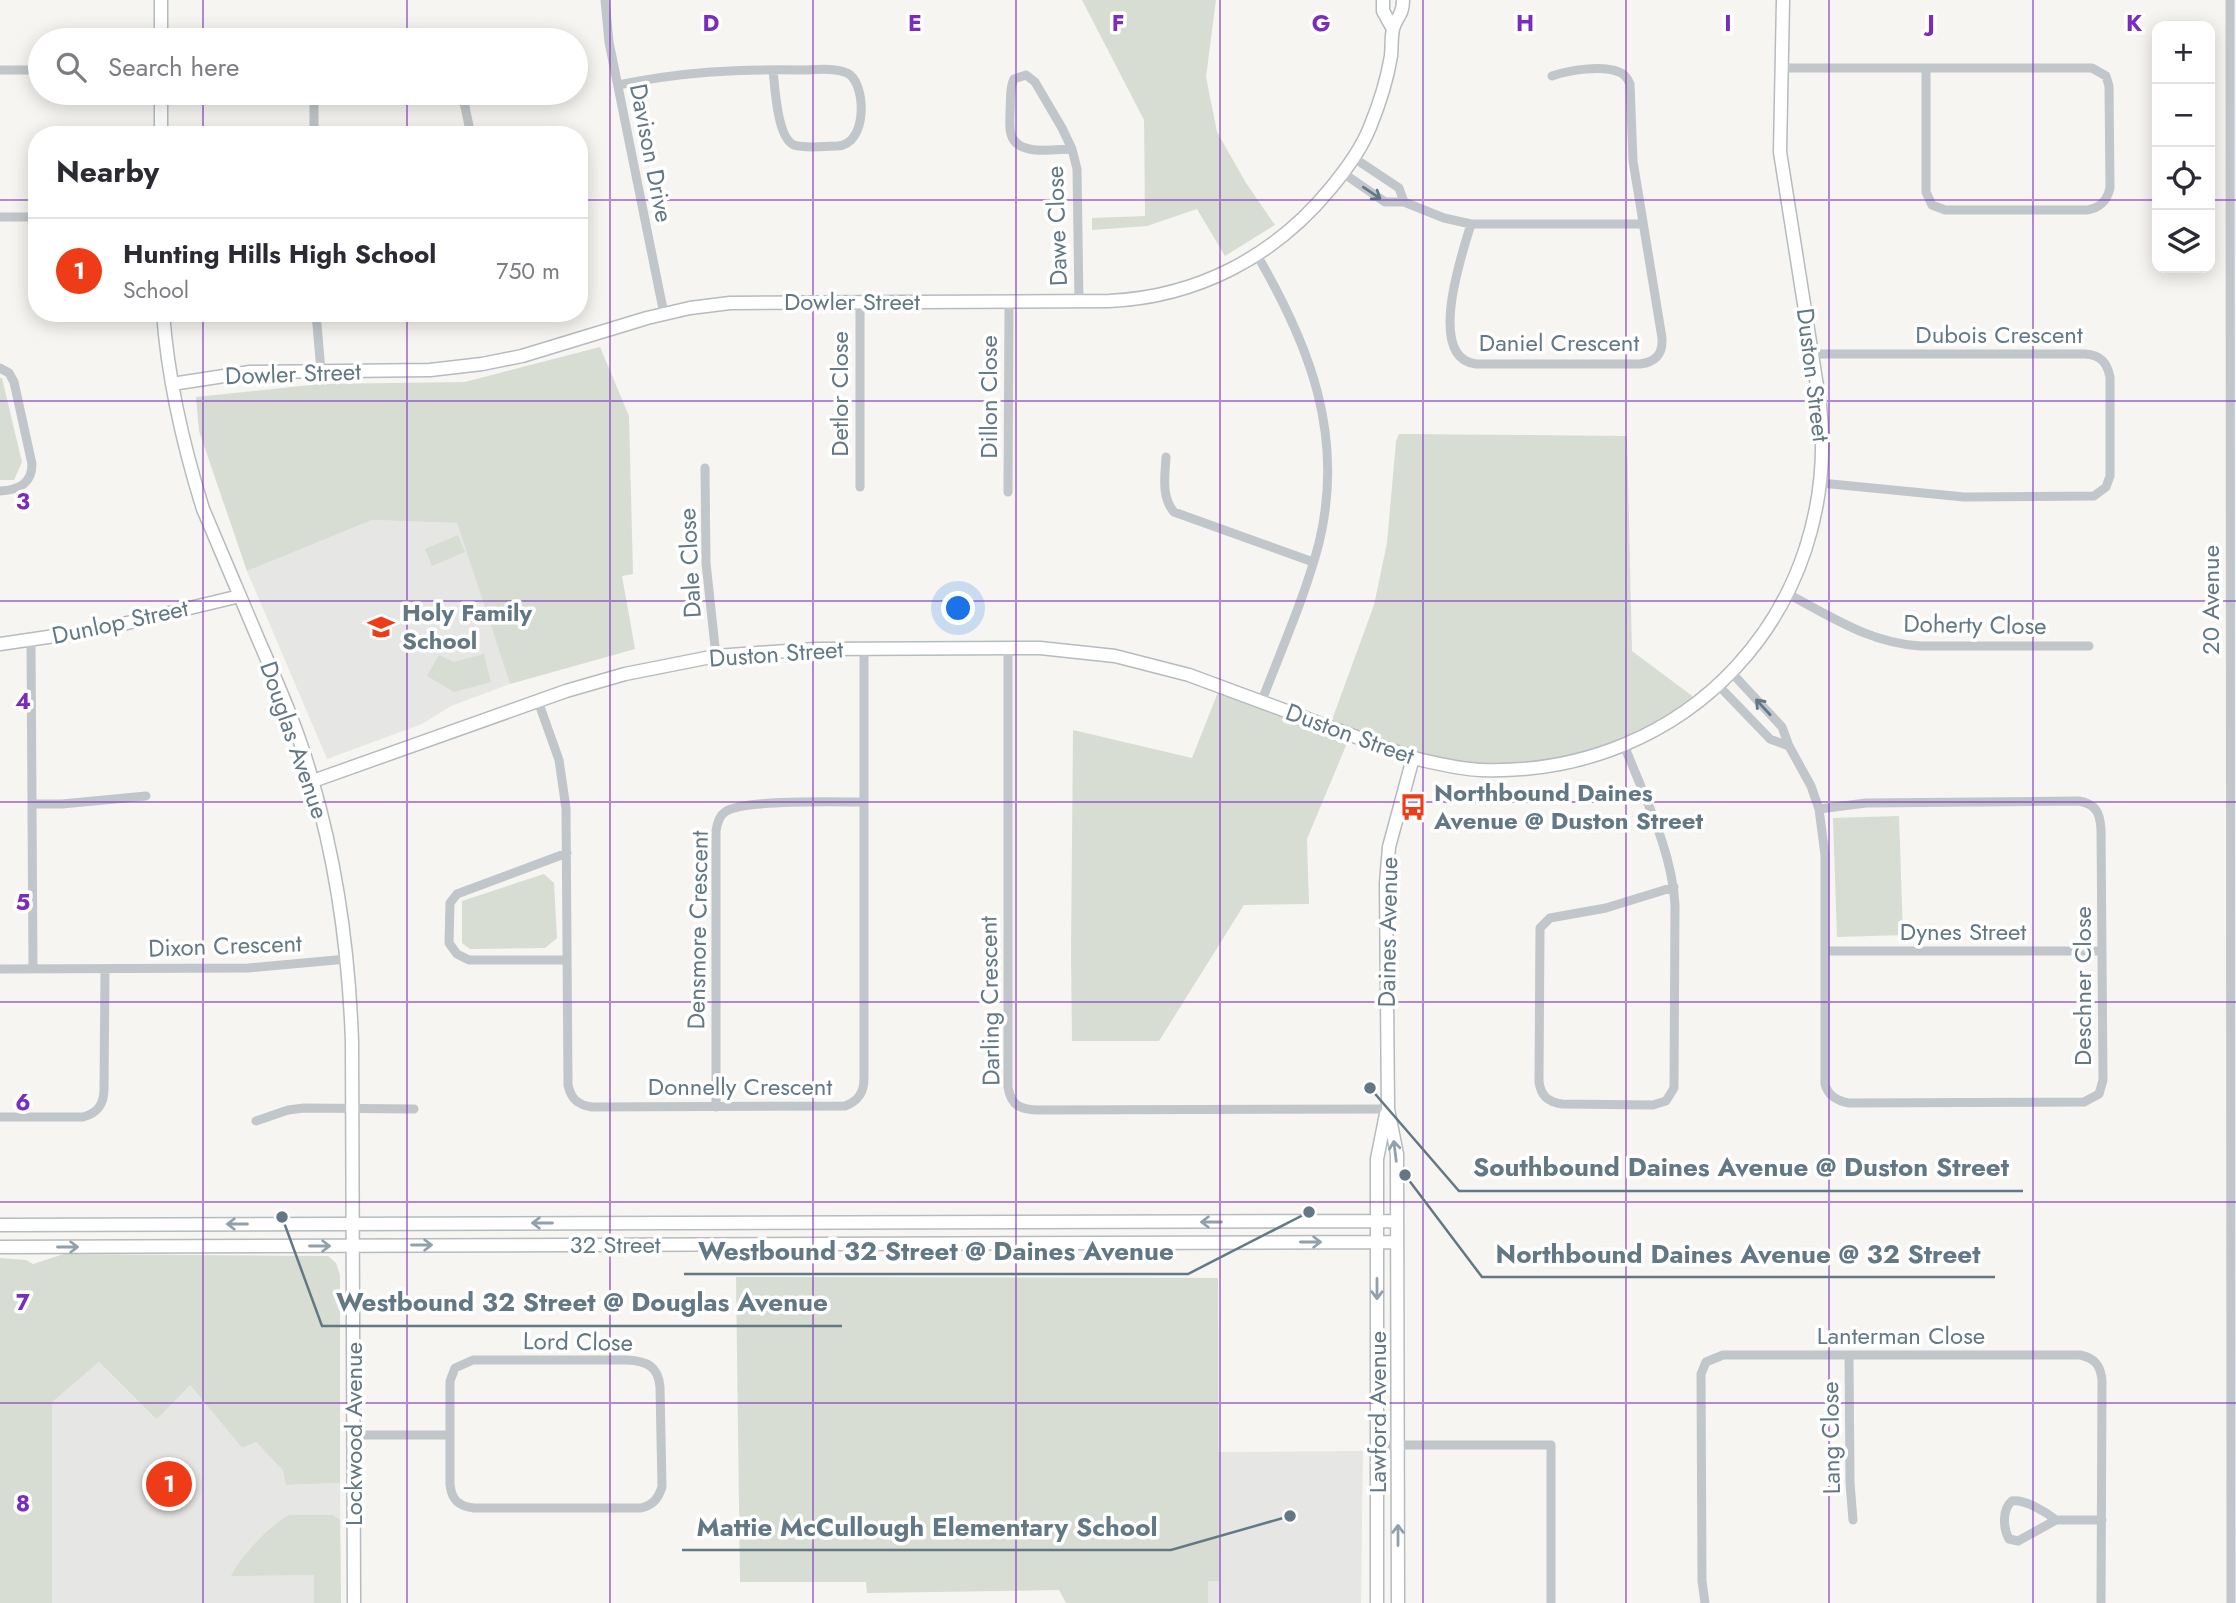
<!DOCTYPE html>
<meta charset="utf-8">
<style>
:root{--surface:#fff;--page:#f2f2f3;--text:#2b2b33;--muted:#7c7c81;--line:#e1e1e2;--accent:#ef3c18}
body{margin:0;font-family:Jost,sans-serif;background:var(--page);color:var(--text)}
.controls{position:absolute;right:21px;top:21px;display:grid;overflow:hidden;border-radius:14px;box-shadow:0 4px 18px #0003}
.controls button{width:63px;height:63px;display:grid;place-items:center;padding:0;border:0;border-bottom:2px solid var(--line);background:var(--surface);color:var(--text);font:35px sans-serif}
.you{position:absolute;left:959px;top:609px;width:24px;height:24px;margin:-18px;border:5px solid #fff;border-radius:50%;background:#1a73e8;box-shadow:0 0 0 10px #1a73e833}
.badge{display:grid;place-items:center;width:46px;height:46px;border-radius:50%;background:var(--accent);color:#fff;font-size:23px;font-weight:700}
.pin{position:absolute;translate:-50% -50%;border:4px solid #fff;box-shadow:0 2px 7px #0006}
.list{margin:0;padding:0;list-style:none}
h2{display:flex;justify-content:space-between;align-items:center;height:91px;margin:0;padding:0 28px;font-size:30px}
h2 small{font-size:23px;font-weight:400;color:var(--muted)}
.list li{display:grid;grid-template-columns:46px 1fr auto;gap:21px;align-items:center;box-sizing:border-box;height:105px;padding:0 28px;border-top:2px solid var(--line)}
.list b{display:block;font-size:26px;white-space:nowrap}
.list p{margin:0;font-size:23px;white-space:nowrap;color:var(--muted)}
.list em{font-size:23px;font-style:normal;color:var(--muted)}
.icon{flex:none;width:38px;height:38px;fill:none;stroke:currentColor;stroke-width:2;stroke-linecap:round;stroke-linejoin:round}
.map{position:relative;flex:none;width:2236px;height:1603px;overflow:hidden}
.search{position:absolute;background:var(--surface);box-shadow:0 4px 18px #0003;left:28px;top:28px;width:560px;height:77px;display:flex;align-items:center;gap:18px;box-sizing:border-box;padding:0 24px;border-radius:38px;color:var(--muted);font-size:26px}
.panel{position:absolute;background:var(--surface);box-shadow:0 4px 18px #0003;left:28px;top:126px;width:560px;height:196px;border-radius:28px}
.map>svg:first-child{display:block}
.built{fill:#e6e7e5}
.green{fill:#d7ddd2}
.lines{fill:none;stroke-linecap:round;stroke-linejoin:round}
.secondary-casing{stroke:#b5bbbf;stroke-width:15}
.street{stroke:#c0c6c9;stroke-width:9}
.secondary{stroke:#fff;stroke-width:12}
.oneway{stroke:#627885}
.oneway2{stroke:#91a0aa}
.grid{fill:none;stroke:#7b2cbf;stroke-width:2;stroke-opacity:0.55}
.labels{text-anchor:middle;stroke-width:7;stroke-linejoin:round;paint-order:stroke}
.street-label{font-size:24px;fill:#627885;stroke:#fff}
.poi-label{font-size:24px;font-weight:bold;fill:#627885;stroke:#fff;text-anchor:start}
.grid-label{font-size:23px;text-anchor:middle;font-weight:bold;fill:#7b2cbf;stroke:#fff;stroke-width:7;stroke-linejoin:round;paint-order:stroke}
.leader{fill:none;stroke:#627885;stroke-width:2.5}
.callout-dot{fill:#627885;stroke:#fff;stroke-width:2.5}
.callout-label{font-size:26px;text-anchor:middle;font-weight:bold;fill:#627885;stroke:#fff;stroke-width:7;stroke-linejoin:round;paint-order:stroke}
</style>
<div class="map">
<svg width="2236" height="1603" viewBox="0 0 2236 1603">
<rect width="100%" height="100%" fill="#f6f5f1"/>
<path class="built" d="M372,520L457,523L510,684L451,706L422,724L327,759L247,571Z
M99,1362L155,1418H158L189,1384L242,1448L256,1442L284,1470L286,1485L340,1483L341,1603H52V1401Z
M1363,1451L1361,1603H1208V1581L1219,1580L1218,1452Z"/>
<path class="green" d="M1082,0H1216L1206,77L1217,132L1246,183L1275,225L1225,256L1197,209L1147,226L1092,230V218L1145,216L1144,120Z
M600,347L629,416L633,574L622,576L635,649L510,684L457,523L372,520L247,571L199,431L196,397L320,384L465,382Z
M0,378H2L22,462L14,480H0Z
M1399,434L1627,436L1632,651L1699,701L1602,753L1480,770L1350,736L1307,839L1309,904L1244,905L1159,1041H1072L1071,955L1073,730L1192,758L1220,687L1329,728L1374,605L1387,543L1396,441Z
M458,535L465,552L432,566L425,549Z
M484,654L491,682L454,692L427,676L439,655L454,662Z
M1899,816L1903,935L1837,937L1833,818Z
M544,874L554,883L557,938L545,948L470,949L462,943V901Z
M64,1254L328,1256L336,1263L340,1275V1483L286,1485L283,1470L256,1442L242,1448L190,1385L158,1418H155L99,1362L52,1402V1603H0V1258L26,1260L33,1264Z
M736,1277L1218,1278L1219,1581H1208V1603H1066L1059,1590L867,1593L866,1582H740Z
M289,1515H333L340,1520L341,1603H314V1575L231,1576C239,1558 271,1524 289,1515Z"/>
<g class="lines">
<defs>
<path id="secondary" d="M1383,0V11L1393,29
M161,40V0
M161,135V93
M163,313C168,380 183,445 203,509C222,553 240,597 259,641C279,687 299,732 312,780C337,865 349,953 352,1042L354,1603
M172,384L250,372L430,370L482,364L522,356L647,318L690,308L730,303L1109,301C1197,297 1274,257 1330,189C1345,171 1361,150 1370,127C1379,105 1387,80 1391,56C1392,47 1391,38 1393,29C1396,17 1403,16 1403,0
M0,644L102,629L240,596
M313,781L566,691L625,674L716,656L815,649L1040,648L1115,656L1189,675L1413,758C1435,763 1458,769 1481,770C1687,777 1842,610 1820,405L1780,152L1783,0
M0,1225L1397,1221
M0,1247L1397,1242
M1377,1603V1159L1386,1114
M1398,1603L1397,1154L1388,1109L1386,883L1389,847L1413,758"/>
</defs>
<use href="#secondary" class="secondary-casing"/>
<path class="street" d="M605,0L609,42L664,314
M2230,0L2231,1603
M1781,68H2092L2106,76L2109,86L2110,188C2107,201 2100,208 2087,210H1945L1932,205L1926,192V68
M0,70H40
M618,85C682,72 733,69 799,70C813,70 834,67 847,73C866,81 869,145 837,146C825,146 806,149 794,145C777,138 775,87 773,70
M314,93V135
M462,93L471,135
M1072,149C1054,149 1017,157 1011,134C1009,127 1010,119 1010,112C1011,101 1009,88 1014,79L1026,75L1035,82L1062,128L1072,149L1077,169L1079,301
M1354,158L1399,188L1404,202
M1343,173L1385,202H1404L1444,218L1471,224H1642
M0,217H37
M1471,224C1462,254 1426,358 1476,364H1640C1655,362 1663,355 1662,338L1633,161L1630,84C1628,79 1625,74 1619,72C1602,65 1569,70 1552,76
M1257,255C1310,346 1345,436 1319,543C1305,597 1281,650 1261,703
M860,302V487
M316,313L321,371
M1812,354H2085C2100,355 2107,362 2110,377V476L2106,487L2094,496L1964,497L1821,483
M0,368L9,373L14,382L32,464C32,484 18,490 0,491
M1166,457C1165,475 1161,497 1174,512L1313,562
M705,468L706,563L716,656
M1008,492L1009,302
M1788,594C1832,617 1870,643 1920,646H2089
M31,640L33,969
M1008,648V1087C1011,1106 1021,1110 1039,1110L1388,1109
M1731,672L1782,727L1789,746L1811,786L1819,809L1825,855V1084C1828,1096 1837,1101 1849,1103L2084,1102L2099,1094L2103,1080L2101,829C2100,813 2096,804 2079,801L1866,803L1819,809
M1718,685L1770,739L1789,746
M538,701L559,760L566,808L568,1085C571,1099 578,1105 592,1107L845,1106C858,1101 864,1093 864,1079V648
M1624,745C1644,796 1672,850 1675,905L1674,1088L1666,1101L1653,1105L1562,1104C1548,1102 1541,1096 1539,1082L1540,928L1550,918L1606,908L1674,887
M33,804H62L146,796
M1825,951H2102
M567,960H469L457,954L449,943L450,903L457,894L567,853
M0,969L248,968L347,959
M716,1107V831C717,824 719,816 725,812C742,799 838,802 864,802
M0,1117H83C98,1113 104,1104 104,1089L105,969
M256,1121L288,1110L304,1108L414,1109
M1849,1356L1850,1483L1853,1520
M473,1360H627C647,1361 658,1366 660,1387L662,1487C658,1499 653,1505 641,1508H474C458,1506 452,1500 450,1485V1381L455,1368Z
M354,1435H450
M1378,1445H1551V1603
M2056,1520C2046,1512 2025,1499 2012,1501C2002,1509 2003,1528 2009,1539L2018,1541L2056,1520H2102
M1705,1603L1702,1581L1701,1374L1706,1362L1723,1355H2080C2095,1358 2101,1366 2102,1381L2101,1603"/>
<use href="#secondary" class="secondary"/>
</g>
<defs><path id="oneway-shaft" d="M-6 0H5M1.5-3L5.5 0L1.5 3" fill="none" stroke-width="1.6" stroke-linecap="round" stroke-linejoin="round" transform="scale(1.75)"/></defs>
<g class="oneway">
<use href="#oneway-shaft" transform="translate(1372 193) rotate(34)"/>
<use href="#oneway-shaft" transform="translate(1763 707) rotate(-133)"/>
</g>
<g class="oneway2">
<use href="#oneway-shaft" transform="translate(1395 1151) rotate(-97)"/>
<use href="#oneway-shaft" transform="translate(1211 1222) rotate(180)"/>
<use href="#oneway-shaft" transform="translate(542 1223) rotate(180)"/>
<use href="#oneway-shaft" transform="translate(237 1224) rotate(180)"/>
<use href="#oneway-shaft" transform="translate(1311 1242)"/>
<use href="#oneway-shaft" transform="translate(422 1245)"/>
<use href="#oneway-shaft" transform="translate(320 1246)"/>
<use href="#oneway-shaft" transform="translate(68 1247)"/>
<use href="#oneway-shaft" transform="translate(1377 1289) rotate(90)"/>
<use href="#oneway-shaft" transform="translate(1398 1535) rotate(-90)"/>
</g>
<path class="grid" d="M203,0V40M407,0V40M610,0V1603M813,0V1603M1016,0V1603M1220,0V1603M1423,0V1603M1626,0V1603M1829,0V1603M2033,0V1603M203,93V135M407,93V135M0,200H37M579,200H2157M2210,200H2236M203,313V1603M407,313V1603M0,401H2236M0,601H2236M0,802H2236M0,1002H2236M0,1202H2236M0,1403H2236"/>
<defs>
<symbol id="school-bare" viewBox="-9 -9 18 18"><path d="M0-5L7-2L0 1L-7-2ZM-4 1L0 2.5L4 1V4Q0 6-4 4Z" fill="#ef3c18" stroke="#fff" stroke-width="2.5" paint-order="stroke"/></symbol>
<symbol id="bus-bare" viewBox="-9 -9 18 18"><path d="M-5-6H5V4H4V6H2V4H-2V6H-4V4H-5ZM-3.5-4V0h7V-4ZM-3.5 1.2v1.5H-2V1.2ZM2 1.2v1.5H3.5V1.2Z" fill="#ef3c18" stroke="#fff" stroke-width="2.5" paint-order="stroke"/></symbol>
</defs>
<g fill-rule="evenodd">
<use href="#school-bare" x="362" y="608" width="38" height="38"/>
<use href="#bus-bare" x="1394" y="788" width="38" height="38"/>
</g>
<g class="labels">
<g class="street-label">
<text transform="translate(651 153) rotate(79)" y="8">Davison Drive</text>
<text transform="translate(1057 226) rotate(-92)" y="8">Dawe Close</text>
<text x="852" y="310">Dowler Street</text>
<text x="1999" y="343">Dubois Crescent</text>
<text x="1559" y="351">Daniel Crescent</text>
<text transform="translate(293 374) rotate(-2)" y="8">Dowler Street</text>
<text transform="translate(1813 375) rotate(83)" y="8">Duston Street</text>
<text transform="translate(840 394) rotate(-90)" y="8">Detlor Close</text>
<text transform="translate(989 397) rotate(-90)" y="8">Dillon Close</text>
<text transform="translate(690 563) rotate(-93)" y="8">Dale Close</text>
<text transform="translate(2211 600) rotate(-90)" y="8">20 Avenue</text>
<text transform="translate(120 622) rotate(-12)" y="8">Dunlop Street</text>
<text transform="translate(1975 625) rotate(1)" y="8">Doherty Close</text>
<text transform="translate(776 654) rotate(-4)" y="8">Duston Street</text>
<text transform="translate(1350 734) rotate(20)" y="8">Duston Street</text>
<text transform="translate(294 740) rotate(71)" y="8">Douglas Avenue</text>
<text transform="translate(698 930) rotate(-89)" y="8">Densmore Crescent</text>
<text transform="translate(1388 932) rotate(-89)" y="8">Daines Avenue</text>
<text x="1963" y="940">Dynes Street</text>
<text transform="translate(225 946) rotate(-2)" y="8">Dixon Crescent</text>
<text transform="translate(2083 986) rotate(-90)" y="8">Deschner Close</text>
<text transform="translate(990 1001) rotate(-91)" y="8">Darling Crescent</text>
<text x="740" y="1095">Donnelly Crescent</text>
<text x="615" y="1253">32 Street</text>
<text x="1901" y="1344">Lanterman Close</text>
<text transform="translate(578 1342) rotate(1)" y="8">Lord Close</text>
<text transform="translate(1378 1412) rotate(-90)" y="8">Lawford Avenue</text>
<text transform="translate(354 1434) rotate(-90)" y="8">Lockwood Avenue</text>
<text transform="translate(1831 1438) rotate(-91)" y="8">Lang Close</text>
</g>
<g class="poi-label">
<text x="402" y="621">Holy Family<tspan x="402" dy="28">School</tspan></text>
<text x="1434" y="801">Northbound Daines<tspan x="1434" dy="28">Avenue @ Duston Street</tspan></text>
</g>
</g>
<g class="grid-label">
<text x="711" y="31">D</text>
<text x="915" y="31">E</text>
<text x="1118" y="31">F</text>
<text x="1321" y="31">G</text>
<text x="1525" y="31">H</text>
<text x="1728" y="31">I</text>
<text x="1931" y="31">J</text>
<text x="2134" y="31">K</text>
<text x="23" y="509">3</text>
<text x="23" y="709">4</text>
<text x="23" y="910">5</text>
<text x="23" y="1110">6</text>
<text x="23" y="1310">7</text>
<text x="23" y="1511">8</text>
</g>
<path class="leader" d="M1370 1088L1459 1191H2023M1309 1212L1188 1274H684M1405 1175L1482 1277H1995M282 1217L322 1326H842M1290 1516L1171 1550H682"/>
<g class="callout-dot">
<circle cx="1370" cy="1088" r="7"/>
<circle cx="1309" cy="1212" r="7"/>
<circle cx="1405" cy="1175" r="7"/>
<circle cx="282" cy="1217" r="7"/>
<circle cx="1290" cy="1516" r="7"/>
</g>
<g class="callout-label">
<text x="1741" y="1176">Southbound Daines Avenue @ Duston Street</text>
<text x="936" y="1260">Westbound 32 Street @ Daines Avenue</text>
<text x="1738" y="1263">Northbound Daines Avenue @ 32 Street</text>
<text x="582" y="1311">Westbound 32 Street @ Douglas Avenue</text>
<text x="927" y="1536">Mattie McCullough Elementary School</text>
</g>
</svg>
<div class="controls">
<button>+</button>
<button>−</button>
<button><svg class="icon" aria-label="locate" viewBox="0 0 24 24"><circle cx="12" cy="12" r="6"/><path d="M12 2v4M12 18v4M2 12h4M18 12h4"/></svg></button>
<button><svg class="icon" aria-label="layers" viewBox="0 0 24 24"><path d="M12 4l9 5-9 5-9-5zM3 14l9 5 9-5"/></svg></button>
</div>
<div class="you"></div>
<div class="pin badge" style="left:169px;top:1484px">1</div>
<div class="search"><svg class="icon" aria-label="search" viewBox="0 0 24 24"><circle cx="10" cy="10" r="6"/><path d="M15 15l6 6"/></svg>Search here</div>
<section class="panel">
<h2>Nearby<small></small></h2>
<ul class="list">
<li><span class="badge">1</span><div><b>Hunting Hills High School</b><p>School</p></div><em>750 m</em></li>
</ul>
</section>
</div>
